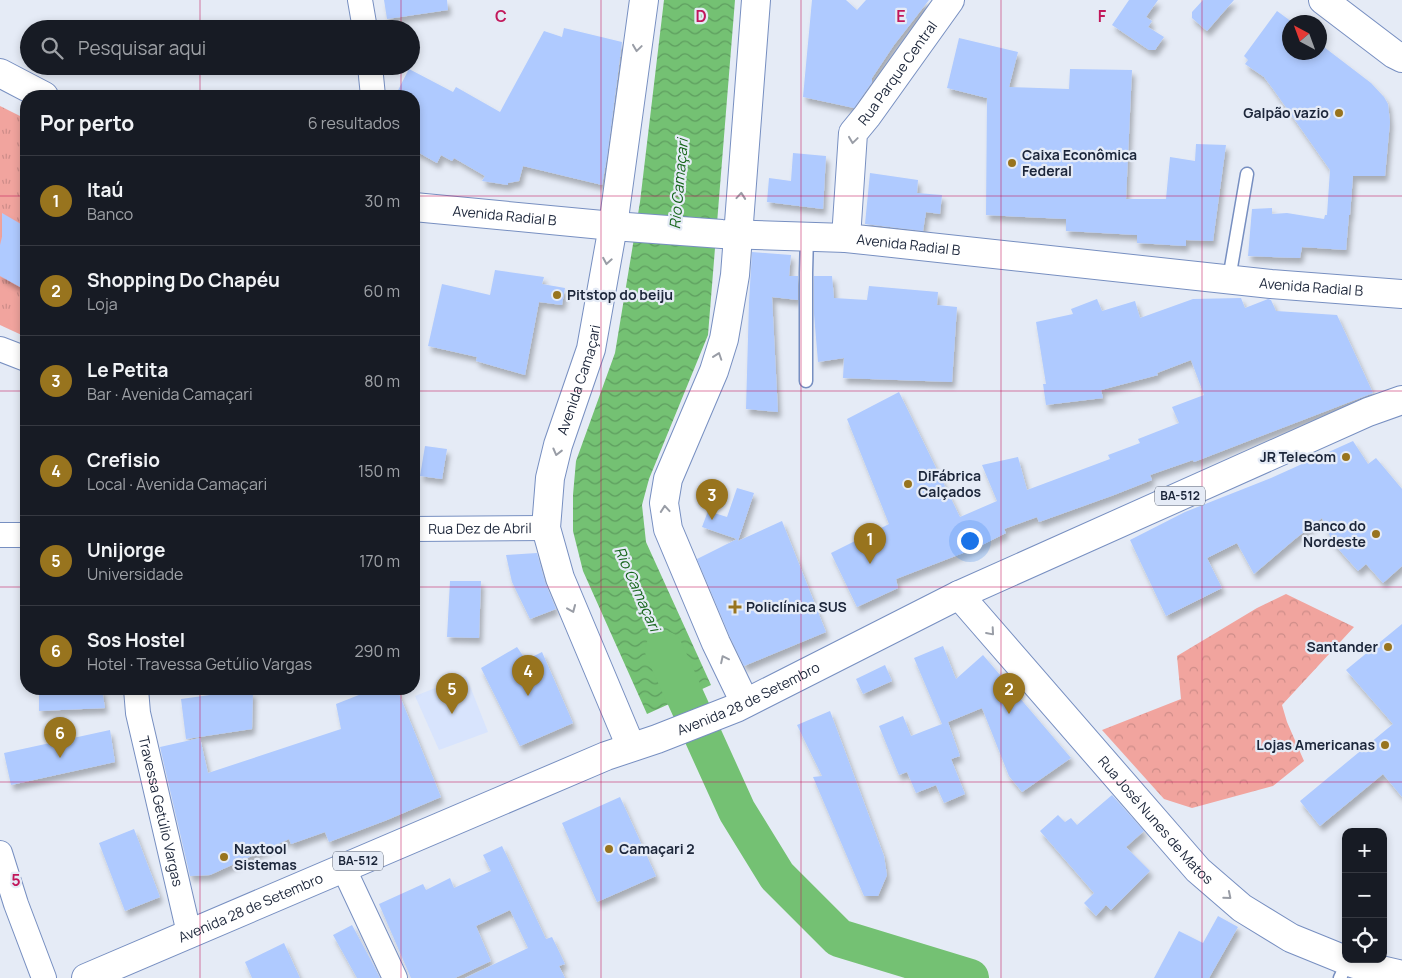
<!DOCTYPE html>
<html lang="pt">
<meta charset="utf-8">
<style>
:root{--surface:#171b24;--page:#242831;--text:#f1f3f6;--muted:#9ea1a6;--line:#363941;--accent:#98741e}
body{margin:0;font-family:Manrope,sans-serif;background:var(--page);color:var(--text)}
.controls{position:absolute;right:15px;bottom:15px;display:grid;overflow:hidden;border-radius:10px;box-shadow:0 2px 8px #0003}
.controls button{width:45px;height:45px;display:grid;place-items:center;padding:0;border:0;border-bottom:1px solid var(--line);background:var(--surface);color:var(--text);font:25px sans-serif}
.compass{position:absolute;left:1282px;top:15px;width:45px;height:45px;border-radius:50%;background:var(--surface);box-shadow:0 2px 8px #0003;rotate:319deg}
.you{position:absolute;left:969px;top:540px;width:18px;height:18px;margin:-12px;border:4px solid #fff;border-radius:50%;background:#1a73e8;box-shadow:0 0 0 8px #1a73e833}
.badge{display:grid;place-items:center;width:32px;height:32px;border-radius:50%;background:var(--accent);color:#fff;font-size:16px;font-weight:700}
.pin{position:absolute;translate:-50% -41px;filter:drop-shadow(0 1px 2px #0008)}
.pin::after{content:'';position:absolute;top:26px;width:18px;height:15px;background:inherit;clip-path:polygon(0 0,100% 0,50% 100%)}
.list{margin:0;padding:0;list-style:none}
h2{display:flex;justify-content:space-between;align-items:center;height:65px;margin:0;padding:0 20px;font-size:21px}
h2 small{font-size:16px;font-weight:400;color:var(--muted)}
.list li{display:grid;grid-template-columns:32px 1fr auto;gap:15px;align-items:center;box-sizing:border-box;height:90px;padding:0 20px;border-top:1px solid var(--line)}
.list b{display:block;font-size:19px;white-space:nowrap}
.list p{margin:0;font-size:16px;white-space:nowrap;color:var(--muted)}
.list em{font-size:16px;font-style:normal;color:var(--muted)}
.icon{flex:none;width:28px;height:28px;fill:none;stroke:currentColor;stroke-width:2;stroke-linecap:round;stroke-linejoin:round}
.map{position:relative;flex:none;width:1402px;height:978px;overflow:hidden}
.search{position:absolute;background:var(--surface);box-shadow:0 2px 8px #0003;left:20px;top:20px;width:400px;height:55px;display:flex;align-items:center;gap:12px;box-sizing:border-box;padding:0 18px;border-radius:28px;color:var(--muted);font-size:19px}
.panel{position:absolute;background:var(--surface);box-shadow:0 2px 8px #0003;left:20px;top:90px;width:400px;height:605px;border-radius:20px}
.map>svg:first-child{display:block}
.built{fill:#d8e4fd}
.forest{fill:url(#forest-crowns)}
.park{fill:url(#park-tufts)}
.pitch{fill:#f1a49e}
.water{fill:url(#water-waves)}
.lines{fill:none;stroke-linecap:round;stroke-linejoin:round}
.stream{stroke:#74c173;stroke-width:6}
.river{stroke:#74c173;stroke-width:38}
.building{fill:#afcaff;filter:url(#shadow)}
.lane-casing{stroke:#778fc1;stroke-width:15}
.street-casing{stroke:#778fc1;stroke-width:26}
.secondary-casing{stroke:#778fc1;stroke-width:30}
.primary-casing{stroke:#778fc1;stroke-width:30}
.lane{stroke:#fff;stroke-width:12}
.street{stroke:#fff;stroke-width:24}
.secondary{stroke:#fff;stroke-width:28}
.primary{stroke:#fff;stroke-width:28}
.oneway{stroke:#999da6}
.grid{fill:none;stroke:#c2185b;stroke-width:1;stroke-opacity:0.55}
.poi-dot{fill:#98741e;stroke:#e5ebf6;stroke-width:2}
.labels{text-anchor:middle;stroke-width:4.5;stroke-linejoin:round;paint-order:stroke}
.shield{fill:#e5ebf6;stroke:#586172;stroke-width:1}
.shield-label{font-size:12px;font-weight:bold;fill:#1c263a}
.street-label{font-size:14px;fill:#1c263a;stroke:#e5ebf6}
.poi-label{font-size:14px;font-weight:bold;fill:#1c263a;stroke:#e5ebf6;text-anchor:start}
.water-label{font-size:15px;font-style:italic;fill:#15651a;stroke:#e5ebf6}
.grid-label{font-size:16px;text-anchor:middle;font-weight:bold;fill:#c2185b;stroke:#e5ebf6;stroke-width:4.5;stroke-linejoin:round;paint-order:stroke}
</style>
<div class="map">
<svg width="1402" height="978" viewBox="0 0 1402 978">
<defs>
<pattern id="forest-crowns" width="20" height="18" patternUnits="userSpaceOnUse" patternTransform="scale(1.25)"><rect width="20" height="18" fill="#f1a49e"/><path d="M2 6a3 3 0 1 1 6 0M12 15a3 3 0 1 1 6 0" fill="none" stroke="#ce8d89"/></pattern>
<pattern id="park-tufts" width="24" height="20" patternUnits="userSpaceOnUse" patternTransform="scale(1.25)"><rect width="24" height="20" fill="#f1a49e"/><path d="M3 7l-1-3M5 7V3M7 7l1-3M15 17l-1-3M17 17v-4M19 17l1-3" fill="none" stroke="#ce8d89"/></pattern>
<pattern id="water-waves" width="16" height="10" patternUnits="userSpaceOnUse" patternTransform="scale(1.25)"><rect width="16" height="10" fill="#74c173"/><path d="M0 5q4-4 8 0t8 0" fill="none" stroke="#5e9d5f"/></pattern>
<filter id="shadow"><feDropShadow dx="3" dy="5.5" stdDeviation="2.5" flood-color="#0004"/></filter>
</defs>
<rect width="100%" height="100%" fill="#e5ebf6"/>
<path class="built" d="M466,676L488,732L439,750L415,696Z"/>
<path class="forest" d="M1286,594L1354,627L1282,705L1287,722L1304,761L1273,786L1192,808L1164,799L1102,730L1181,699L1177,656L1257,608Z"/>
<path class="park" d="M0,106L26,119V337L0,325Z"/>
<path class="pitch" d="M26,290V335L7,323Z"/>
<path class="water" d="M664,0H735L708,335L649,479L642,505L646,542L711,685L647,714L583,571L573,531V495L576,461L615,353L640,202Z"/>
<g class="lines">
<path class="stream" d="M935,978L945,970"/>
<path class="river" d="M664,650L737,811L777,876L839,938L970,978"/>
</g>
<path class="building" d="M384,0H447L448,10L387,19Z
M812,0H846L857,10L866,0H929L894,45L872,78V82L854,108L803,97Z
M1129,0H1158L1146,17L1152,21L1148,27L1164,37L1155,50H1149L1112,25Z
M1203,0H1234L1207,31L1192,18V12Z
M1277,11L1292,22H1290V52H1320V44L1371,83L1384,97L1388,104L1390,122L1385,176H1353L1350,215H1349L1346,250L1302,247L1300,258L1248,256L1252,209L1272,208V214L1287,213L1324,219L1325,215H1327L1330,170L1273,89L1264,77L1245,64L1248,60L1244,56Z
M564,28L622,42L607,157L602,185L523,166L519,181L508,183V185L482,181L485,176L454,158L452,161L441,155L437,163L414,150V96H395L409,69L453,92L456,87L500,112L544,31L562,37Z
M959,38L1018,52L1009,87L1069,89L1070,69L1132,70L1126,199H1166L1170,157L1195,161L1196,144L1226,145L1213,241L1186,240V246L1137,243V235L1066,231V219L986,215L987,98L947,88Z
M793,153L826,156L823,209L767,202L769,178L791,181Z
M870,173L918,180L917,193L942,195L940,214L926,212L923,231L865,224Z
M2,213L26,227V277L20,287L0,276V245L2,237Z
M752,252L791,255L789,276H798V300L772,297L778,412L746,409L749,302Z
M495,270L544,277L542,284L565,288L562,305L539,302L525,375L476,361L477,357L428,346L442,284L490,295Z
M814,276H832L834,298L867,300L869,286L938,292L937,305L957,307L952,382L843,378L844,358L818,362L814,314Z
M1241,298L1245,308L1268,299L1271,300L1276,311L1337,315L1373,393L1194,462L1193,460L1150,475L1152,480L1114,495L1039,522L1037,517L1004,529L1006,533L976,548L896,579L898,588L857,607L831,553L889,524L847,419L899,392L960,517L997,501L982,465L1018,457L1027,490L1110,459L1108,455L1140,443L1138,439L1179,423L1172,407L1204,395L1191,360L1157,373L1158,375L1101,390L1103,398L1046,405L1043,384H1046L1036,322L1073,314L1071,309L1097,299L1102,311L1135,301L1140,318L1193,299Z
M1353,441L1368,464L1376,458L1402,489V566L1383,583L1366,564L1358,571L1333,543L1322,518L1295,539L1254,574L1237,543L1207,558L1222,588L1166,616L1130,540L1185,512L1271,478Z
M425,446L447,449L442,479L420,476Z
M737,488L754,493L738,541L782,521L826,632L744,666L730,637L697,559L737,539L702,527L708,511L727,517Z
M537,553L545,582L556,609L530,619L512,582L506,555Z
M450,581H481L479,638L447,637Z
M1402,624V797L1383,774L1320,826L1300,801L1393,724L1346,670Z
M943,646L956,679L983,655L1071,758L1022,792L1009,776L982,708L948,722L960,756L951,759L965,794L944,803L936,785L916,793L907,772L899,775L879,726L903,716L911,736L942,724L914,658Z
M517,647L526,660L542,652L573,723L520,746L481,668Z
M885,665L892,681L863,694L856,679Z
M39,689H102L105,708L39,711Z
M374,689H397L441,797L387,820L329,842L325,832L291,844L289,839L210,875L190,876L160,747L200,738L208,773L341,729L336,704Z
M232,692H253L252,729L186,739L181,699Z
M830,711L884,856L887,875L878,896H864L813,777L822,776L797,725Z
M110,730L115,762L11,785L4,753Z
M1112,795L1144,831L1126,847L1150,871L1111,910L1106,905L1096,916L1084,903L1094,893L1040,831L1058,815L1065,822L1071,818L1077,825Z
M620,797L656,876L597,902L562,823Z
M134,829L160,897L125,911L99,843Z
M502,846L546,939L552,937L565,964L559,966L565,978H465L528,948L510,910L476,926L491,961L455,978H411L379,904L423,884L426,890L450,878L454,888L491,871L483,855Z
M1218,916L1238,927L1209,978H1154L1179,931L1203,943Z
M352,925L374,966L380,978H357L333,935Z
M284,943L300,978H252L245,962Z"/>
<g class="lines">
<defs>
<path id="lane" d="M1229,279L1247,174
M806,381V273L807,236
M1340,978L1348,961"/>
<g id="street">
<path d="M360,0L365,29"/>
<path d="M370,66L373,96"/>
<path d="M0,349L26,359"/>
<path id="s1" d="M414,529L546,528"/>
<path d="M0,535H26"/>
<path id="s2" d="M136,689L138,713L189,933"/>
<path d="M0,853L16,904L44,978"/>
<path d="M343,867L395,978"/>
</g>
<g id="secondary">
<path d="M1323,0L1394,54L1402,58"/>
<path d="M0,73L44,96"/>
<path id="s3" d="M414,207L613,226L722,234L846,238L1271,284L1402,294"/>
<path id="s4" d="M846,238L853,133L867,116L950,0"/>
<path id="s5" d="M959,595L1198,870L1242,908L1291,938L1355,964L1402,975"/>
<path d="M745,703L716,643L668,529L664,503L668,479L714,371L724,339L735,275L756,0"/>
<path id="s6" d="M631,747L560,578L546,528L550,478L558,445L591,349L613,226L644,0"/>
</g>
<g id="primary">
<path id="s7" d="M86,978L606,756L657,739L736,708L959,595L1368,412L1402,400"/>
</g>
</defs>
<use href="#lane" class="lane-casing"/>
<use href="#street" class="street-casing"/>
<use href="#secondary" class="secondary-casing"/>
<use href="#primary" class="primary-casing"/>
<use href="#lane" class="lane"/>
<use href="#street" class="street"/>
<use href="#secondary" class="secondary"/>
<use href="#primary" class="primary"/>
</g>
<defs><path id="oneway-chevron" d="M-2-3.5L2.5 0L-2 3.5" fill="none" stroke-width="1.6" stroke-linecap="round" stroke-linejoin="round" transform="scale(1.25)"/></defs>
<g class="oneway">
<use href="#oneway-chevron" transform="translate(637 48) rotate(98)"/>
<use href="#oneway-chevron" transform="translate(853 140) rotate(98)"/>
<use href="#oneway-chevron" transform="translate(741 196) rotate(-85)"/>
<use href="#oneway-chevron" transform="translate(607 261) rotate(100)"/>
<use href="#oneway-chevron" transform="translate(718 356) rotate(-71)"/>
<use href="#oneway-chevron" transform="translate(557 452) rotate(104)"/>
<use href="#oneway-chevron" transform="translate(665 509) rotate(-95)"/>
<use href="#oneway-chevron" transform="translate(572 609) rotate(67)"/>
<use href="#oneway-chevron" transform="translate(991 632) rotate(49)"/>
<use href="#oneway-chevron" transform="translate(724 659) rotate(-116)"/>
<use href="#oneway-chevron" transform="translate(1228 896) rotate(40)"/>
</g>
<path class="grid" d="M200,0V29M401,0V29M601,0V978M801,0V978M1001,0V978M1202,0V978M200,66V96M401,66V96M0,196H26M414,196H1402M0,391H26M414,391H1402M0,587H26M414,587H1402M200,689V978M401,689V978M0,782H1402"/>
<g class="poi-dot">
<circle cx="1339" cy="113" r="5"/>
<circle cx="1012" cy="163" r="5"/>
<circle cx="557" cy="295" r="5"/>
<circle cx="1346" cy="457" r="5"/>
<circle cx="908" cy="484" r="5"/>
<circle cx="1376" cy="534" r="5"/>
<path d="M732.5 599.5h5v5h5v5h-5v5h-5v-5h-5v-5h5z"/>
<circle cx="1388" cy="647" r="5"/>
<circle cx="1385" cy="745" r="5"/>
<circle cx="609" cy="849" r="5"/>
<circle cx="224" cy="857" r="5"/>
</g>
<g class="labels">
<g class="shield">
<rect x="1155" y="486.5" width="50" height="19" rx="4"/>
<rect x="333" y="851.5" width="50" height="19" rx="4"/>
</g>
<g class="shield-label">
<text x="1180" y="500">BA-512</text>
<text x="358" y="865">BA-512</text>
</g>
<g class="street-label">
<text dy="5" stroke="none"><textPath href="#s4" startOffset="180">Rua Parque Central</textPath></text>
<text dy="5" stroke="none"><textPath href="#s3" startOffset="91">Avenida Radial B</textPath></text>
<text dy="5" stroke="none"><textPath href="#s3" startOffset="496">Avenida Radial B</textPath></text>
<text dy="5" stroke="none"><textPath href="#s3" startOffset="901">Avenida Radial B</textPath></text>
<text dy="5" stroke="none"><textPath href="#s6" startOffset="388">Avenida Camaçari</textPath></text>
<text dy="5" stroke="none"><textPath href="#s1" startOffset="66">Rua Dez de Abril</textPath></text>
<text dy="5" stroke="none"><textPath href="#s7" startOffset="719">Avenida 28 de Setembro</textPath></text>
<text dy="5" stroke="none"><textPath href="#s2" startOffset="125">Travessa Getúlio Vargas</textPath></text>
<text dy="5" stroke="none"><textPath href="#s5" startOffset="299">Rua José Nunes de Matos</textPath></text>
<text dy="5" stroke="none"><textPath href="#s7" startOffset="179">Avenida 28 de Setembro</textPath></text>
</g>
<g class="poi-label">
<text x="1329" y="118" text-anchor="end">Galpão vazio</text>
<text x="1022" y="160">Caixa Econômica<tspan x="1022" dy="16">Federal</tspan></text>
<text x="567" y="300">Pitstop do beiju</text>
<text x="1336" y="462" text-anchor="end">JR Telecom</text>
<text x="918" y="481">DiFábrica<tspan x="918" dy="16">Calçados</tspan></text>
<text x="1366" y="531" text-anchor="end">Banco do<tspan x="1366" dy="16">Nordeste</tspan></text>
<text x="746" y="612">Policlínica SUS</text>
<text x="1378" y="652" text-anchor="end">Santander</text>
<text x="1375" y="750" text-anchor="end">Lojas Americanas</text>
<text x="234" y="854">Naxtool<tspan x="234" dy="16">Sistemas</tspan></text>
<text x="619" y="854">Camaçari 2</text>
</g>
<g class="water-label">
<text transform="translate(679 184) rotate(-85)" y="5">Rio Camaçari</text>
<text transform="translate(637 589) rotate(66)" y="5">Rio Camaçari</text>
</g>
</g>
<g class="grid-label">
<text x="501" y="22">C</text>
<text x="701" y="22">D</text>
<text x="901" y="22">E</text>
<text x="1102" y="22">F</text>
<text x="16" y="886">5</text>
</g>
</svg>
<div class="controls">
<button>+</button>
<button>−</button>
<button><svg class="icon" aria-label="locate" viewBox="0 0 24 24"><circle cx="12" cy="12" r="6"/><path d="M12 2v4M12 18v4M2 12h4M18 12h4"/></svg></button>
</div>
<svg class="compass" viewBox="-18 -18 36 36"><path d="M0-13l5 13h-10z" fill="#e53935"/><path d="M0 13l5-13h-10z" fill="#9ea1a6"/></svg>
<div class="you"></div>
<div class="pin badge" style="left:870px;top:564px">1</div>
<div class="pin badge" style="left:1009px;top:714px">2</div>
<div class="pin badge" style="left:712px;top:520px">3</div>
<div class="pin badge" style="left:528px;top:696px">4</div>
<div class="pin badge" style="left:452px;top:714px">5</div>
<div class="pin badge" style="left:60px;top:758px">6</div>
<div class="search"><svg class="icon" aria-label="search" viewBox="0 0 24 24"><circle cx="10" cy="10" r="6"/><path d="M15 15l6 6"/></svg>Pesquisar aqui</div>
<section class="panel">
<h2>Por perto<small>6 resultados</small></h2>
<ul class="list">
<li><span class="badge">1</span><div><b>Itaú</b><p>Banco</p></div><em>30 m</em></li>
<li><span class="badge">2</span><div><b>Shopping Do Chapéu</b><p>Loja</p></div><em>60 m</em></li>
<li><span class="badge">3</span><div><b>Le Petita</b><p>Bar · Avenida Camaçari</p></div><em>80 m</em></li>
<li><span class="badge">4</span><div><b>Crefisio</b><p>Local · Avenida Camaçari</p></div><em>150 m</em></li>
<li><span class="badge">5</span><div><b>Unijorge</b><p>Universidade</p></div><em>170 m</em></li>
<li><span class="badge">6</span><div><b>Sos Hostel</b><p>Hotel · Travessa Getúlio Vargas</p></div><em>290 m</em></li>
</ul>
</section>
</div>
